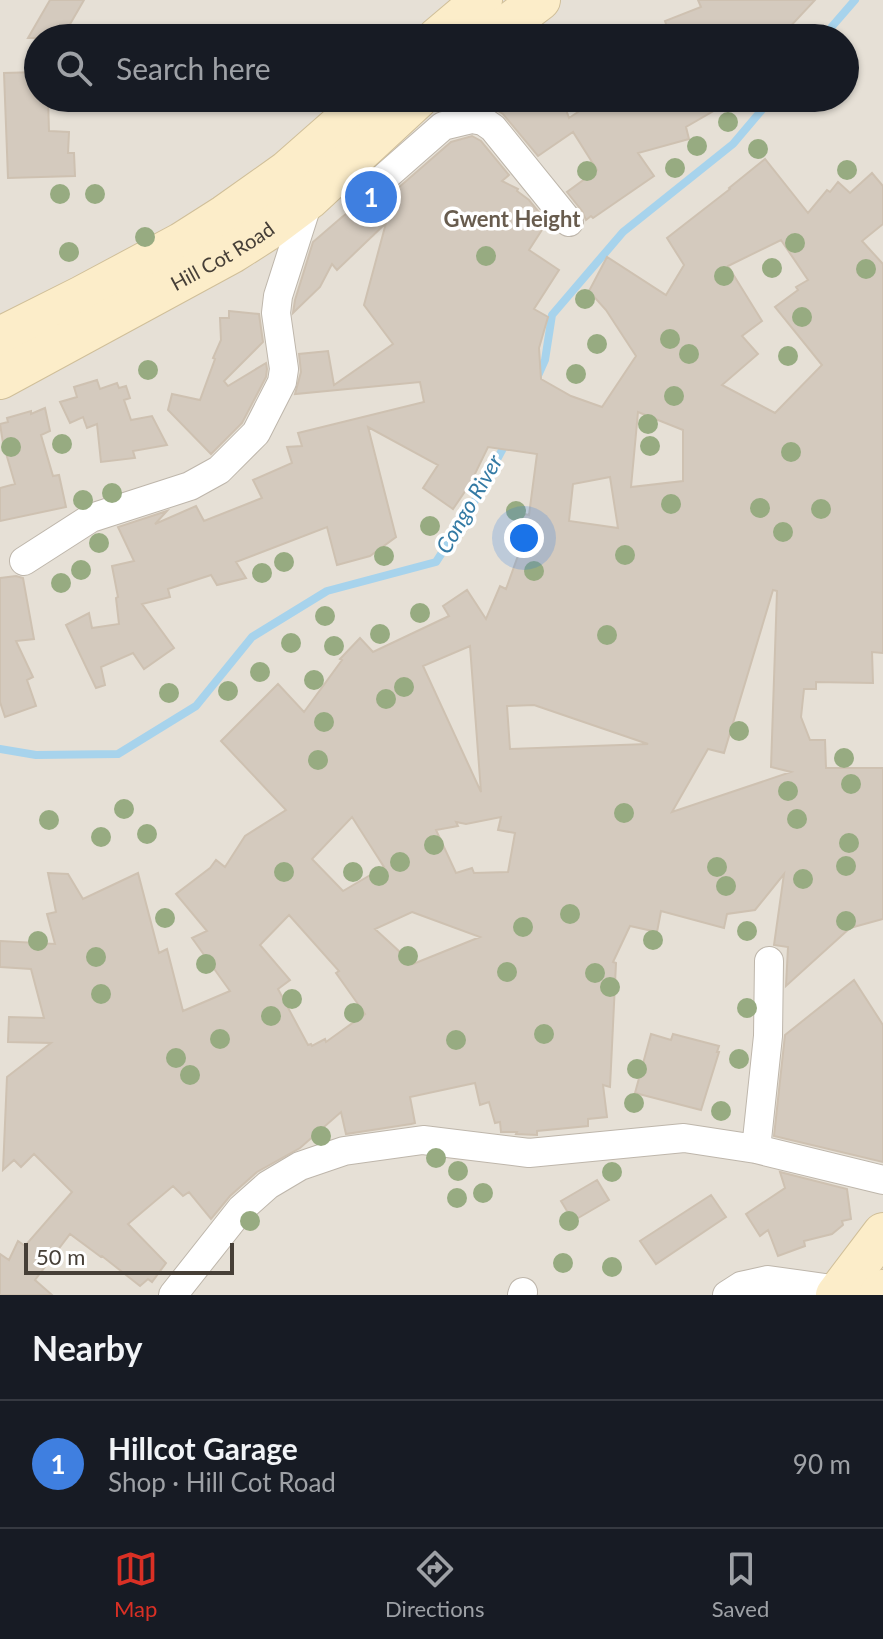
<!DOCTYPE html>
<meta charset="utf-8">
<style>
:root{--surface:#171b24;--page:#242831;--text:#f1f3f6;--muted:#9ea1a6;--line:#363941;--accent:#d93025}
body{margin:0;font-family:Lato,sans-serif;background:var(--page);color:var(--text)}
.scale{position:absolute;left:24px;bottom:20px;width:210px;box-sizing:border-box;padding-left:8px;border:4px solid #463f37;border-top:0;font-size:22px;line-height:28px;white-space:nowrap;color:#463f37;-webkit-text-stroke:6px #fff;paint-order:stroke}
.you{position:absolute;left:524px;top:538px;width:28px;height:28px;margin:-20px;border:6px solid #fff;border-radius:50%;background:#1a73e8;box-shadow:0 0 0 12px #1a73e833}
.badge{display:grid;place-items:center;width:52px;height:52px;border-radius:50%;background:var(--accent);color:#fff;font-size:26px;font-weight:700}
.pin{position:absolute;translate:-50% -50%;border:4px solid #fff;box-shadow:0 2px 8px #0006}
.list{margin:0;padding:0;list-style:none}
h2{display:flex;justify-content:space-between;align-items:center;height:104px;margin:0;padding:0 32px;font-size:34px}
h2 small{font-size:26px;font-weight:400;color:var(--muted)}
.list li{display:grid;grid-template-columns:52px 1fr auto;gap:24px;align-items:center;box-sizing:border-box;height:128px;padding:0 32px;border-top:2px solid var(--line)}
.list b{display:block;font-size:30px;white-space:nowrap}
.list p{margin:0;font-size:26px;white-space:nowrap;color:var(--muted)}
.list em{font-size:26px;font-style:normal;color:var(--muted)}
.icon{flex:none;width:44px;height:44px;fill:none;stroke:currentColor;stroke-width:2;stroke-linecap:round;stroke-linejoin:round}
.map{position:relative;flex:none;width:883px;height:1295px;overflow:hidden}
.search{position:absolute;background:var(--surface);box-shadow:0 2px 6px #0004;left:24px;right:24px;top:24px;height:88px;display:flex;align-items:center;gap:20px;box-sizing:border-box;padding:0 28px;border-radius:44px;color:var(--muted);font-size:30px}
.sheet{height:232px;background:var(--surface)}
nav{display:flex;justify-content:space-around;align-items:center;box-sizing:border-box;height:112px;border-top:2px solid var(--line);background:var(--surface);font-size:22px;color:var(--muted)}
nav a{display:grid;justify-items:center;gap:4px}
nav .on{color:var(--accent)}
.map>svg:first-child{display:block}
.residential{fill:#e6e0d6;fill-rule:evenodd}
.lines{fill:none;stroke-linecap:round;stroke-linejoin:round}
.stream{stroke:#a7d3ec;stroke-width:8}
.building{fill:#d4cabe;stroke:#cec1b1;stroke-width:2;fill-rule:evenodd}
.minor-casing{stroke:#beb6ab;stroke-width:30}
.secondary-casing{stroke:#d0bf99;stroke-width:42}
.minor{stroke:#fff;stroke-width:28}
.secondary{stroke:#fcedc9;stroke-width:40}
.tree{fill:#97ab81}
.labels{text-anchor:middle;stroke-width:7;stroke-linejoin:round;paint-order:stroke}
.street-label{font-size:20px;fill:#463f37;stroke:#fff}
.neighbourhood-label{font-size:22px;font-weight:bold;fill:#685c4e;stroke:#fff}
.water-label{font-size:22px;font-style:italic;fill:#337aa4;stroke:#fff}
</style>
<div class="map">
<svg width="883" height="1295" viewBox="0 0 883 1295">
<rect width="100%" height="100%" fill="#f3efe8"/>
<path class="residential" d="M0,0H883V1295H0ZM38,38H845V98H38Z"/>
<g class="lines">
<path class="stream" d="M822,38L855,0
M537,378L545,360L552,315L623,232L733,144L772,98
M0,749L36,755L118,754L196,706L252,637L327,591L436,562L472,506L507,441"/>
</g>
<path class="building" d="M50,0H84L62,38H28Z
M698,0H815L787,30L784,26L761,38H671L665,21L701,7Z
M38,72V98H48L49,131L69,132L68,153H74L75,176L8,178L4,73Z
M462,98H562L569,118L599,98H736L686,127L689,139L638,153L654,176L593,218L591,216L586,220L582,211L567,192L597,170L573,132L538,156L503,114L487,104L466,103Z
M472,136L481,141L509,175L502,181L518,189L517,191L529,200L547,222L529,250L559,270L534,309L548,317L539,348L541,379L571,396L602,407L636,356L606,310L589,291L607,257L666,295L684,265L667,238L730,189L729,188L765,159L808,213L827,190L830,192L838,182L850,193L872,173L883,186V224L862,241L883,264V653L872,652L873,683L816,682V689H804L801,717L810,740H825L826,768H883V919L850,928L786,986L788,947L774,945L784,874L755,910L727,914L724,928L661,911L657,932L630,926L613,962L616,963L610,1087L603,1085L607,1117L588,1119V1126L537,1131V1135L516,1134L517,1132H501L500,1122L495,1123L489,1102L480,1105L475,1083L410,1097L415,1123L411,1124L346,1134L341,1112L300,1148L257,1172L230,1196L211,1219L189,1192L183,1196L173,1186L128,1224L166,1263L152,1282L148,1279L140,1286L102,1256L101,1257L70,1234L35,1280L52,1295H0V1254L9,1260L18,1241L25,1246L72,1192L34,1154L21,1167L14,1160L3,1170L7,1077L51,1043L8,1042L9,1017L44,1018L31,969L0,967V941L55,944L47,914L56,912L48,873L68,874L83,899L138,873L159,953L167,949L183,1011L230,991L192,938L207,931L176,894L210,868L216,860L225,867L245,836L286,810L221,741L278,684L304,712L342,660L340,659L360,638L373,652L449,616L443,606L467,590L486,619L500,586L506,589L524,539L518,537L524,514L529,515L537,454L488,447L470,484L453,509L423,488L438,465L368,427L396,537L370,556L337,565L327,527L236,562L246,578L217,585L211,575L168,589L170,597L142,604L174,648L144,669L133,653L101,667L105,685L96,688L66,625L89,613L92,628L119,624L116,598L118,597L112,566L134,561L118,527L167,511L155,524L196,506L204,521L262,498L253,480L292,463L287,447L302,446L298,433L424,402L420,382L295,394L301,372L299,354L328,351L334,385L393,344L364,305L386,223L337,270L332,264L320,287L293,313L295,300L313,242L342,217L365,200L379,201L389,196L451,142ZM781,240L808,280L796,287L798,290L775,307L822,365L775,413L722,385L758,354L742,336L762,321L728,266ZM638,412L683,430V481L631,487ZM610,477L618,528L569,521L573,484ZM773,590L777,591L771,767L791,772L672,812L708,749L724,753ZM470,646L481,792L423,666ZM534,705L648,744L510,749L507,706ZM352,817L384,867L343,891L312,859ZM501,817L498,830L515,833L508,872L474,873L472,868L456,873L436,830L458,826L456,822L466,824ZM412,912L480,937L413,964L375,929ZM289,915L339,971L336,973L365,1014L326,1042L325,1039L312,1046L311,1044L308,1045L278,989L290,980L260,945Z
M229,311L259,314L263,342L224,381L228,386L266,363L267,369L266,377L242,423L211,454L168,410L172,394L200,400L215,359L213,358L221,340L220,318H229Z
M97,380L100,389L117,383L119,388L126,386L130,398L124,400L131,420L152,416L167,445L133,451L135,458L101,462L97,424L87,428L83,417L70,423L60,402L77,397L74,387Z
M45,408L50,431L41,435L53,476L59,475L66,507L0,521V488L15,484L3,443L0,424L8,422L7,418L31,411V414Z
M16,576L23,578L34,639L16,641L33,677L27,680L36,706L5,717L0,702V578Z
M854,980L883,1025V1162L774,1136L785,1035Z
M651,1034L671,1040L673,1034L719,1046L717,1052H719L701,1110L635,1093Z
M780,1172L847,1189L851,1219L842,1221L843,1225L832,1234L804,1241L805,1246L778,1256L768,1230L760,1236L746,1214L785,1188Z
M597,1180L609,1200L573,1221L561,1201Z
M711,1195L726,1217L656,1264L640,1241Z"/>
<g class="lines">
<defs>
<path id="minor" d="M347,164L367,184L378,183L443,126L472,119L483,121L493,128L569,222
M24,561L91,518L190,486L219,470L256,433L282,382L284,369L276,313L278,296L309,199
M756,1149L768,1036L769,961
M173,1295L241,1209L268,1185L300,1166L344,1151L423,1140L529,1153L684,1138L756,1149L883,1180
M522,1295L523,1292
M727,1295L741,1286L768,1280L839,1290"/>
<g id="secondary">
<path d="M437,38L482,0"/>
<path d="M490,38L540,0"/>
<path d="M0,337L82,296L181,243L225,215L287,171L370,98"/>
<path id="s1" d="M0,379L232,253L265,232L309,199L418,98"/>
<path d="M836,1295L883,1233"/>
<path d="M879,1295L883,1290"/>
</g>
</defs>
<use href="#minor" class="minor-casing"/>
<use href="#secondary" class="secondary-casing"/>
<use href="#minor" class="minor"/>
<use href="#secondary" class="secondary"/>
</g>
<g class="tree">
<circle cx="728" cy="122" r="10"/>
<circle cx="697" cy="146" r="10"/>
<circle cx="758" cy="149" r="10"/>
<circle cx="675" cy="168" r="10"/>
<circle cx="847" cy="170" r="10"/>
<circle cx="587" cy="171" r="10"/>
<circle cx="60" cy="194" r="10"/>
<circle cx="95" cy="194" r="10"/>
<circle cx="145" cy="237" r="10"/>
<circle cx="795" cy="243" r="10"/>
<circle cx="69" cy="252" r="10"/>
<circle cx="486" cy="256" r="10"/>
<circle cx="772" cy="268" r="10"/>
<circle cx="866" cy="269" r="10"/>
<circle cx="724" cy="276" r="10"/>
<circle cx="585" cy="299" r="10"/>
<circle cx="802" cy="317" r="10"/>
<circle cx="670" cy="339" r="10"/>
<circle cx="597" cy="344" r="10"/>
<circle cx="689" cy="354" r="10"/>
<circle cx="788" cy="356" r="10"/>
<circle cx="148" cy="370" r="10"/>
<circle cx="576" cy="374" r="10"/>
<circle cx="674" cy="396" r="10"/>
<circle cx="648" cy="424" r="10"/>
<circle cx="62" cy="444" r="10"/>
<circle cx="650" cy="446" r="10"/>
<circle cx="11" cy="447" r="10"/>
<circle cx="791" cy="452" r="10"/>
<circle cx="112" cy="493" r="10"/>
<circle cx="83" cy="500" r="10"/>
<circle cx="671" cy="504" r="10"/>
<circle cx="760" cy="508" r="10"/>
<circle cx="821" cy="509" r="10"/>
<circle cx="516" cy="511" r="10"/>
<circle cx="430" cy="526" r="10"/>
<circle cx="783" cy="532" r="10"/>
<circle cx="99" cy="543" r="10"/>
<circle cx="625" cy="555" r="10"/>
<circle cx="384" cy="556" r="10"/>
<circle cx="284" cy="562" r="10"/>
<circle cx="81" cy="570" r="10"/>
<circle cx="534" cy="571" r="10"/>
<circle cx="262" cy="573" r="10"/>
<circle cx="61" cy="583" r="10"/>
<circle cx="420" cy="613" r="10"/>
<circle cx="325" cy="616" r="10"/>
<circle cx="380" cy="634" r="10"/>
<circle cx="607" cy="635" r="10"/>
<circle cx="291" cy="643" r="10"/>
<circle cx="334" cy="646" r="10"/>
<circle cx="260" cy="672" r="10"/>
<circle cx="314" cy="680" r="10"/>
<circle cx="404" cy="687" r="10"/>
<circle cx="228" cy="691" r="10"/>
<circle cx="169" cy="693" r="10"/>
<circle cx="386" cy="699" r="10"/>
<circle cx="324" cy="722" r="10"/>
<circle cx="739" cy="731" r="10"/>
<circle cx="844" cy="758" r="10"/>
<circle cx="318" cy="760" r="10"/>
<circle cx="851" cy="784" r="10"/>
<circle cx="788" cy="791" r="10"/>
<circle cx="124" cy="809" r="10"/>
<circle cx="624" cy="813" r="10"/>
<circle cx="797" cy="819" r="10"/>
<circle cx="49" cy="820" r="10"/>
<circle cx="147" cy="834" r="10"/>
<circle cx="101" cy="837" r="10"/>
<circle cx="849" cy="843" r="10"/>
<circle cx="434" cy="845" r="10"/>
<circle cx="400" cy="862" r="10"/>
<circle cx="846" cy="866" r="10"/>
<circle cx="717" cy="867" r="10"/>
<circle cx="284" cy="872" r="10"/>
<circle cx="353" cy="872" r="10"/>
<circle cx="379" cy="876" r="10"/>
<circle cx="803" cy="879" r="10"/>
<circle cx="726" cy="886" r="10"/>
<circle cx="570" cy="914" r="10"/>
<circle cx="165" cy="918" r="10"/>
<circle cx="846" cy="921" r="10"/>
<circle cx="523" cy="927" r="10"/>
<circle cx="747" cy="931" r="10"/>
<circle cx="653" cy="940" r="10"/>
<circle cx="38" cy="941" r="10"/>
<circle cx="408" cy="956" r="10"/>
<circle cx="96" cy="957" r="10"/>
<circle cx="206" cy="964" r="10"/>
<circle cx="507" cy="972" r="10"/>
<circle cx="595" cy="973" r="10"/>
<circle cx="610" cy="987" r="10"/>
<circle cx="101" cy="994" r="10"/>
<circle cx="292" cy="999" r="10"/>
<circle cx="747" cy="1008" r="10"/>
<circle cx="354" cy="1013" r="10"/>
<circle cx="271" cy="1016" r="10"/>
<circle cx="544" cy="1034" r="10"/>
<circle cx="220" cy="1039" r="10"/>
<circle cx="456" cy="1040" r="10"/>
<circle cx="176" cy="1058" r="10"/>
<circle cx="739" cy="1059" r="10"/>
<circle cx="637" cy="1069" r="10"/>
<circle cx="190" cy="1075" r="10"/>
<circle cx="634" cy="1103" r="10"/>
<circle cx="721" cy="1111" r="10"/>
<circle cx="321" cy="1136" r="10"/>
<circle cx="436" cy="1158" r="10"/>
<circle cx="458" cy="1171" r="10"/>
<circle cx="612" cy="1172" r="10"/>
<circle cx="483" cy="1193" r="10"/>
<circle cx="457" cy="1198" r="10"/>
<circle cx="250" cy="1221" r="10"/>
<circle cx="569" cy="1221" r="10"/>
<circle cx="563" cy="1263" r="10"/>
<circle cx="612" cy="1267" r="10"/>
</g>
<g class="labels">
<g class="street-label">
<text dy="7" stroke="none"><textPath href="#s1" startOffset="254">Hill Cot Road</textPath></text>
</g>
<g class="neighbourhood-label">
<text x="512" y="227">Gwent Height</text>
</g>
<g class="water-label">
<text transform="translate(469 504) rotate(-60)" y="8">Congo River</text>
</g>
</g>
</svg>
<div class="scale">50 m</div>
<div class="you"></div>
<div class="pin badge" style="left:371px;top:197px;background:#3f7fe0">1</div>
<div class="search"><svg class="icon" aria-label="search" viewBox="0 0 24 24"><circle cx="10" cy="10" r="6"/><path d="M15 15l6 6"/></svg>Search here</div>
</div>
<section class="sheet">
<h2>Nearby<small></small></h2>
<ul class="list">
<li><span class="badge" style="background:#3f7fe0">1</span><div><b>Hillcot Garage</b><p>Shop · Hill Cot Road</p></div><em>90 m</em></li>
</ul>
</section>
<nav>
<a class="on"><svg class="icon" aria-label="map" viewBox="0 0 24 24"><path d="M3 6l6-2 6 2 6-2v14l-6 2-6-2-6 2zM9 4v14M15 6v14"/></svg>Map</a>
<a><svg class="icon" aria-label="directions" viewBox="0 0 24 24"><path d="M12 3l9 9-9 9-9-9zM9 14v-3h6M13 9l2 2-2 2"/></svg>Directions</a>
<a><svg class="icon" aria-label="saved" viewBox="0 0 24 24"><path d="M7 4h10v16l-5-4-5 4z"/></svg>Saved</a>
</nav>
